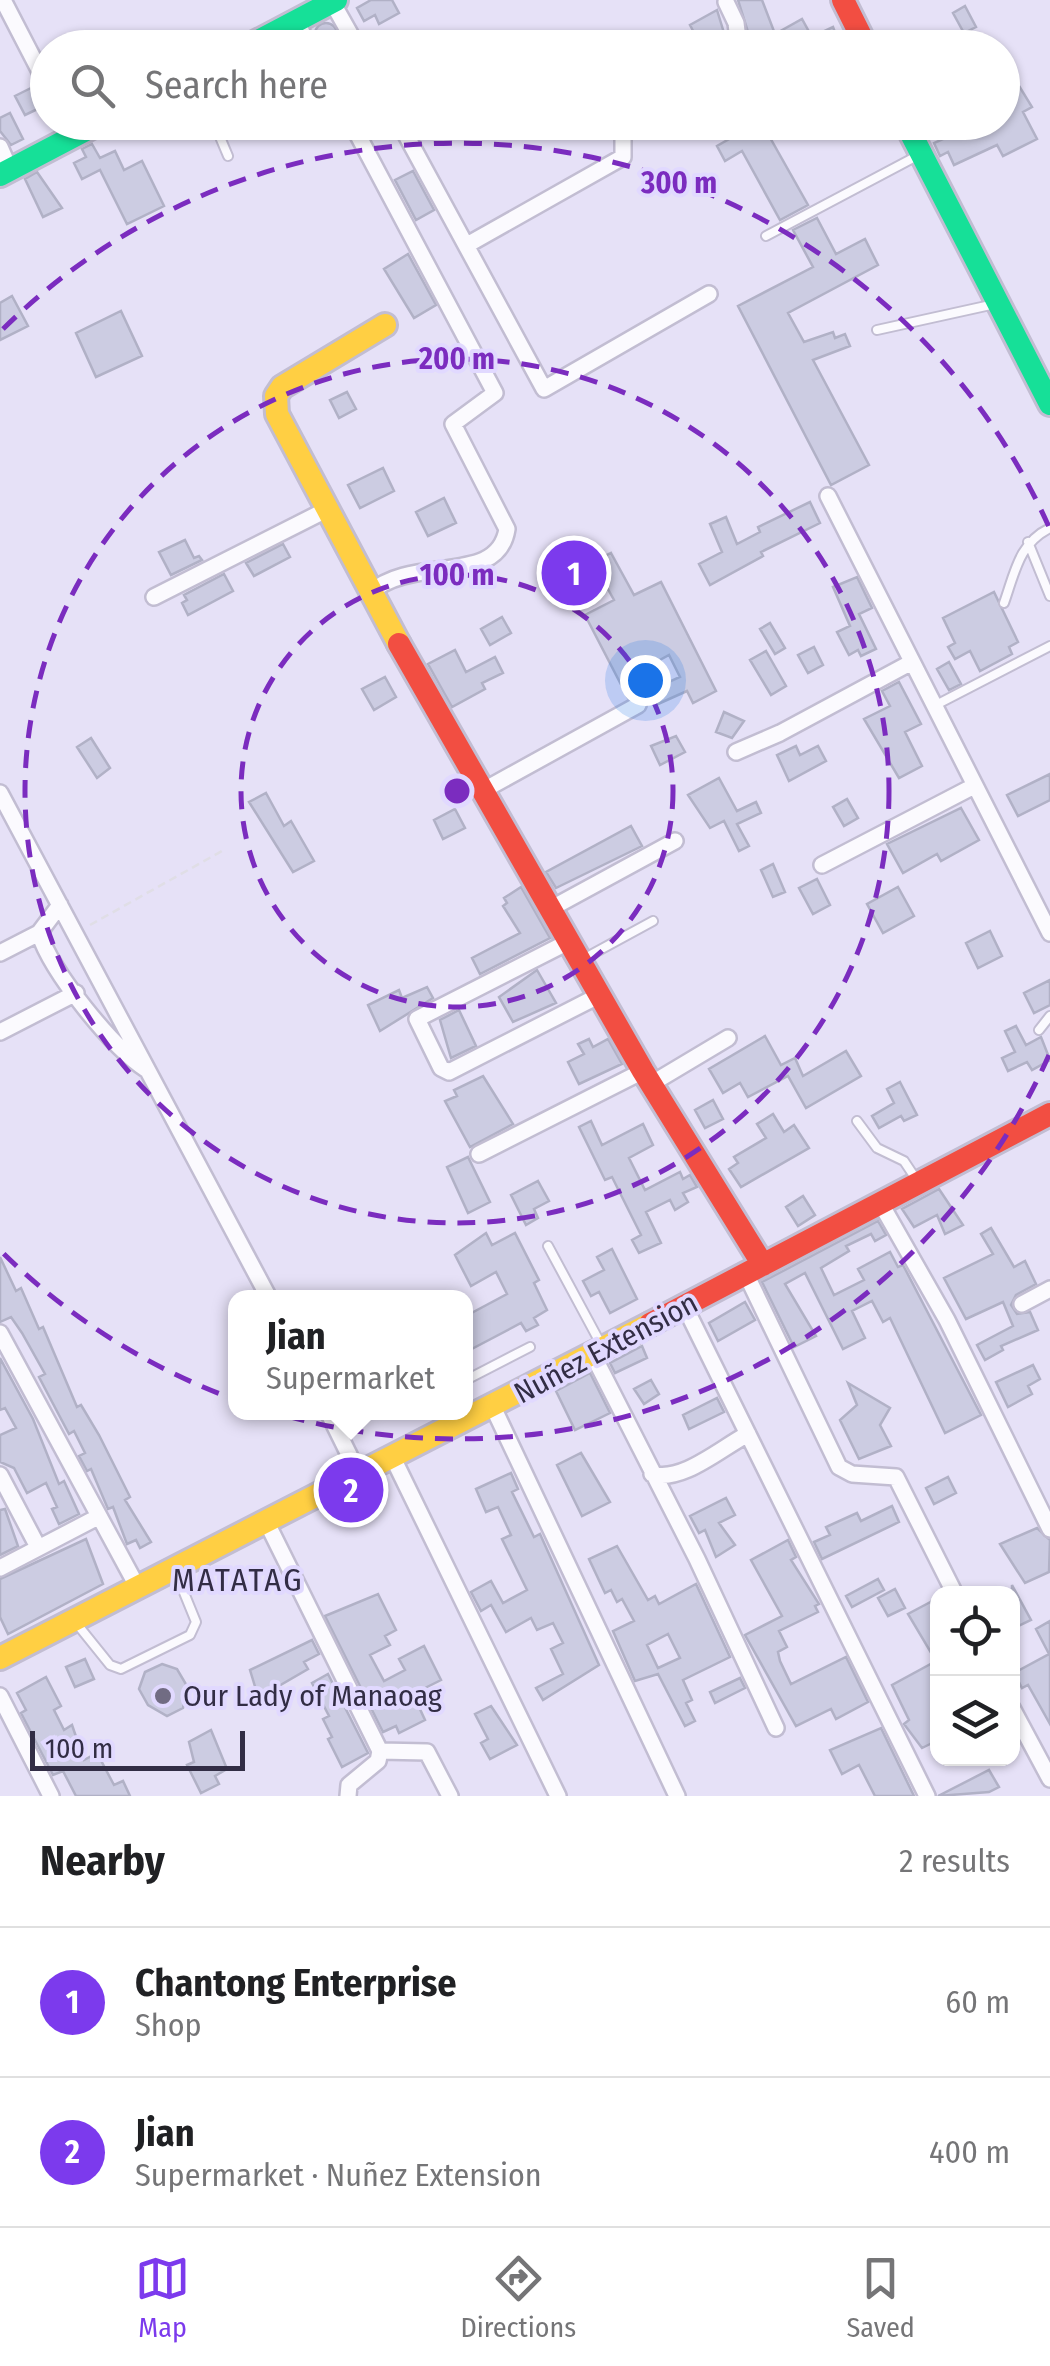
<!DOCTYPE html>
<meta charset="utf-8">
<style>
:root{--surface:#fff;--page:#f6f6f6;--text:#202124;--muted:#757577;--line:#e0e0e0;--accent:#7c3aed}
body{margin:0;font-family:"Fira Sans Condensed",sans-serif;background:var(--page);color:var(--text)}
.controls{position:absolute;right:30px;bottom:30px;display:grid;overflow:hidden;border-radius:20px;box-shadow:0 2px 8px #0004}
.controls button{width:90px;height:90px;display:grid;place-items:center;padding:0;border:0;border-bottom:2px solid var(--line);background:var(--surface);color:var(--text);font:50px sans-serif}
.scale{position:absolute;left:30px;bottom:25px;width:215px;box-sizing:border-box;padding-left:10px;border:5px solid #322d45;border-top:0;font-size:28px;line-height:35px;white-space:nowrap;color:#322d45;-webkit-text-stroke:8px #e1d9ff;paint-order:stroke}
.you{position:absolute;left:645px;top:680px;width:35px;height:35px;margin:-25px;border:8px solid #fff;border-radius:50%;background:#1a73e8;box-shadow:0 0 0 15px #1a73e833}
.badge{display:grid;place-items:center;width:65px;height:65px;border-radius:50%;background:var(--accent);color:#fff;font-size:32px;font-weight:700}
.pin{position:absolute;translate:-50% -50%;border:5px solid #fff;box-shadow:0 2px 10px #0006}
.popup{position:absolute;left:228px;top:1290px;width:245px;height:130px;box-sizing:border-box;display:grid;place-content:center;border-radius:20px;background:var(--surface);filter:drop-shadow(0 2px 8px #0005);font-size:32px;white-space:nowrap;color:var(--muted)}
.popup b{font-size:38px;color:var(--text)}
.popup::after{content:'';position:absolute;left:50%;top:100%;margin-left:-20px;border:20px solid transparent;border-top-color:var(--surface)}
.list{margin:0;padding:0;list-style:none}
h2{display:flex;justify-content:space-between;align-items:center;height:130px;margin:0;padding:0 40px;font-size:42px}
h2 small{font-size:32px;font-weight:400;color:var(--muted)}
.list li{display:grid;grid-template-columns:65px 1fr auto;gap:30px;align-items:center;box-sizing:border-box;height:150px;padding:0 40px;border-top:2px solid var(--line)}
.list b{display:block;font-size:38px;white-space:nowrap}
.list p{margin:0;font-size:32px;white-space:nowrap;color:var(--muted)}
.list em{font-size:32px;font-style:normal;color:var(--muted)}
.icon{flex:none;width:55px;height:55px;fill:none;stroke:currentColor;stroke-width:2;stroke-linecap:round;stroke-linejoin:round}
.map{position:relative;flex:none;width:1050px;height:1796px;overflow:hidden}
.search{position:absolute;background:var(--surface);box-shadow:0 2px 8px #0004;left:30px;right:30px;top:30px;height:110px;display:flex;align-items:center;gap:25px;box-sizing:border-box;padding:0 35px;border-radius:55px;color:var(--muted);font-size:38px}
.sheet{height:430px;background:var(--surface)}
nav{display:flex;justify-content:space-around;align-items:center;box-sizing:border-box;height:140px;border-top:2px solid var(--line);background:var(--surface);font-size:28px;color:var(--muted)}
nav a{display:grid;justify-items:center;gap:5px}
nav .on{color:var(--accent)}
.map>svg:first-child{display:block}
.building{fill:#cccce2;stroke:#b1b1c6;stroke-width:2.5;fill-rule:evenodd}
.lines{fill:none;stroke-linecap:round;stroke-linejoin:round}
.lane-casing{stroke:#c2bdd2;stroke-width:12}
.street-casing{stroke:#c2bdd2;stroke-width:20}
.fast-casing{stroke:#c2bdd2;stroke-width:28}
.slow-casing{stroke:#c2bdd2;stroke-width:28}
.jam-casing{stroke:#c2bdd2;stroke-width:28}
.path{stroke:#e0dee6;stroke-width:2.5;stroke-dasharray:8 5;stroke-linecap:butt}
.lane{stroke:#fbfafe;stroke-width:8}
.street{stroke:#fbfafe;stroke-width:15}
.fast{stroke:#16e098;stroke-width:22}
.slow{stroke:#ffcf43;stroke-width:22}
.jam{stroke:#f24e42;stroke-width:22}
.ring{fill:none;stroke:#7b2cbf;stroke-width:5;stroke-dasharray:18 12}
.poi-dot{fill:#716c83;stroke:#e1d9ff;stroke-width:4}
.labels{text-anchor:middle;stroke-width:8;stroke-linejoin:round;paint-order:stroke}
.street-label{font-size:30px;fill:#322d45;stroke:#e1d9ff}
.poi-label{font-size:30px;fill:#322d45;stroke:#e1d9ff;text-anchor:start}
.neighbourhood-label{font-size:32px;letter-spacing:2.5px;fill:#322d45;stroke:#e1d9ff}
.centre{fill:#7b2cbf;stroke:#e1d9ff;stroke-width:5}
.ring-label{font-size:30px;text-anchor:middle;font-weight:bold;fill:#7b2cbf;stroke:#e1d9ff;stroke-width:8;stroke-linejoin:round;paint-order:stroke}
</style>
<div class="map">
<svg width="1050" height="1796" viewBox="0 0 1050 1796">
<rect width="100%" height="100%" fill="#e6e1f7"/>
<path class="building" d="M371,0H392L399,13L379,24L375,15L364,21L357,8Z
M738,0H762L775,34L802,19L812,37L833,27L841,48H763L755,32L749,35Z
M965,6L976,27L964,33L953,13Z
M717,10L728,46L702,48L690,25Z
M315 34a11 11 0 1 1 22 0a11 11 0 1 1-22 0Z
M1002,58L1032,107L1023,112L1037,139L1003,156L997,145L954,165L948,152L940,156L934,143L965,129L962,122H1002Z
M35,86L48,104L25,115L15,96Z
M10,113L23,139L11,145L0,131V118Z
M759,122H792L768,134L808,205L780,220L742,151L725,161L717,146Z
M92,144L100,158L115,151L124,170L142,161L164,206L127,224L100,170L82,179L74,163L86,157L82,149Z
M413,171L434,210L416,220L395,180Z
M37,172L62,208L43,217L25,179Z
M817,218L836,254L865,239L878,265L788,313L804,342L833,332L835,338L845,334L850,346L813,360L869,465L831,485L738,306L813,267L793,230Z
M408,254L436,305L414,318L384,269Z
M12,296L28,326L0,340V303Z
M121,311L142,356L96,377L76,333Z
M347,392L356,409L339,418L330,400Z
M383,468L394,491L360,508L348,485Z
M444,498L456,523L428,536L416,512Z
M810,502L820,523L761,552L763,556L710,585L699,564L722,552L710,524L726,517L737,544L760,532L758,527Z
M185,540L194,558L199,556L202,560L171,575L159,552Z
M283,544L290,557L254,576L246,563Z
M611,553L634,595L661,582L716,691L693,703L687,691L658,704L651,690L680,677L669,655L638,672L649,692L628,698L585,615L614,600L593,562Z
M582,555L591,571L568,584L557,568Z
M224,574L233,591L188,615L182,603L187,600L184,595Z
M857,577L872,608L859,614L876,649L861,656L858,650L849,655L837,632L850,626L833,587Z
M994,592L1018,642L1009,647L1012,654L980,671L970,651L955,659L948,647L955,643L943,618Z
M502,617L511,633L490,645L481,629Z
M770,623L785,648L775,654L760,629Z
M814,647L823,665L808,673L798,655Z
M455,650L466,672L495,657L503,673L482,683L485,689L452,707L428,664Z
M766,651L786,686L771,695L750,660Z
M949,662L961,684L949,690L937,669Z
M385,677L396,697L374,710L362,689Z
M899,682L921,724L905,732L922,766L899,778L864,719L890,706L882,691Z
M724,712L744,721L732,738L716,732Z
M676,736L685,752L660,765L651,746Z
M91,738L110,768L97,778L77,747Z
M796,746L800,755L818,746L826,761L789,781L777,755Z
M1050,774V800L1018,816L1007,795Z
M719,778L737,811L756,802L761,813L737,824L749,846L739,851L724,821L710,828L688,795Z
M266,793L284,826L291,821L314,861L293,872L249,802Z
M847,799L858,818L844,826L833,807Z
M961,808L979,840L941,861L937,854L903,873L887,844Z
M455,809L465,828L443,839L434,820Z
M631,826L642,846L556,888L546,872Z
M773,864L785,892L773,897L761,870Z
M817,879L830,905L813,914L799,888Z
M521,887L550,938L480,974L472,958L520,933L503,906L507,903L504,898Z
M898,887L914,916L883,933L867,904Z
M990,931L1002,956L978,968L966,943Z
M537,970L556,1003L513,1022L499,997Z
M1050,980V1005L1034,1013L1024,993Z
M427,987L433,998L380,1031L368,1005L399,990L402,998Z
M459,1010L476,1046L451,1058L440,1020Z
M1016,1026L1026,1045L1041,1037L1050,1060L1032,1070L1027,1062L1008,1071L1002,1058L1015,1052L1005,1031Z
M765,1036L781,1065L795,1058L803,1076L846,1051L861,1076L806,1108L788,1076L748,1097L740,1083L723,1093L709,1069Z
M589,1039L593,1047L608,1039L622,1064L579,1084L568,1062L584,1054L578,1044Z
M483,1076L513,1124L470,1147L445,1101L457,1096L454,1090Z
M900,1082L917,1115L904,1121L901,1116L879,1128L872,1116L894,1103L887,1089Z
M713,1100L723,1119L705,1128L695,1110Z
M773,1114L784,1132L794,1125L809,1148L741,1187L729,1169L738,1163L734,1157L766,1138L757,1124Z
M591,1121L602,1145L643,1124L653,1145L629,1158L645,1190L680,1172L683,1179L690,1175L697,1187L683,1193L688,1202L675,1210L670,1200L646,1212L661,1243L639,1253L632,1240L641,1235L612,1177L605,1180L579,1127Z
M468,1157L490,1202L468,1213L447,1167Z
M538,1181L549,1201L534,1209L538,1218L526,1225L511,1195Z
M939,1189L963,1225L945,1234L937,1215L914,1227L902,1209Z
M803,1196L815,1215L798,1226L786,1207Z
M878,1221L886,1235L875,1241L871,1234L846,1246L849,1251L821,1268L834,1295L864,1280L858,1269L890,1252L898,1267L903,1265L981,1415L945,1433L890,1318L883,1322L872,1301L852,1311L865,1338L843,1349L805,1273L785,1284L816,1336L794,1347L762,1282Z
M991,1228L1014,1267L1025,1261L1036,1284L1016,1295L1011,1305L1017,1314L1030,1312L1038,1330L1001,1346L1003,1350L985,1360L977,1345L1013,1326L1003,1302L966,1319L944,1278L993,1254L981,1234Z
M486,1233L492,1245L515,1233L539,1280L534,1283L547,1310L534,1318L538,1325L526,1331L521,1323L466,1352V1316L507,1294L496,1272L471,1286L455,1255Z
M612,1249L637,1299L610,1313L599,1292L591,1296L583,1281L604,1270L597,1257Z
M0,1257L16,1291L21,1288L39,1329L43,1327L77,1407L81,1405L99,1435L130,1497L125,1500L151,1542L140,1548L136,1540L127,1544L113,1507L108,1509L91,1469L87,1471L79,1456L85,1453L74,1431L69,1434L39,1377L45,1374L22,1333L11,1317L0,1322Z
M745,1302L755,1320L718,1341L709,1323Z
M642,1346L647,1358L615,1373L610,1363Z
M0,1358L33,1419L59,1484L64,1481L79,1514L59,1524L52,1509L57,1507L46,1483L27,1493L14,1468L0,1462V1435L16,1428L5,1408L0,1410Z
M1033,1365L1040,1379L1028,1386L1032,1394L1008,1407L996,1382Z
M590,1373L610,1413L575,1430L556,1391Z
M651,1380L659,1394L644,1404L634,1389Z
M848,1383L890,1408L880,1425L891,1446L859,1459L840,1420L857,1405Z
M717,1398L724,1412L689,1429L683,1415Z
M581,1453L610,1502L582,1516L557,1465Z
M511,1473L518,1489L512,1492L534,1537L540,1534L599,1665L543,1700L536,1688L563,1674L551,1649L563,1643L553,1623L537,1630L531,1618L506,1632L491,1605L481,1611L471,1592L491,1581L503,1603L527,1590L502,1539L511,1535L498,1507L486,1512L476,1489Z
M948,1477L956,1493L934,1504L926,1488Z
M726,1498L735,1515L719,1523L735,1545L716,1557L705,1530L699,1533L690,1516Z
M892,1506L899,1522L822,1559L814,1542L830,1535L826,1527L857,1513L861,1521Z
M5,1509L18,1546L0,1555V1510Z
M1037,1528L1050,1540L1049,1572L1025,1583L1000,1544Z
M86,1539L103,1584L8,1634L0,1617V1579Z
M788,1540L796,1557L791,1560L819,1604L815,1606L818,1612L779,1631L787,1647L778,1652L780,1661L791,1684L846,1657L868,1702L836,1719L831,1709L796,1726L745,1635L782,1616L751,1560Z
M617,1546L648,1600L655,1596L659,1604L696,1584L730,1657L683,1680L692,1700L686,1703L695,1721L685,1726L658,1674L635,1681L613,1631L634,1621L622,1599L617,1602L611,1590L605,1593L589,1559ZM668,1634L680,1658L658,1668L647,1645Z
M878,1579L884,1590L852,1607L846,1596Z
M1012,1585L1031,1620L1012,1629Z
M895,1589L905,1608L888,1616L878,1598Z
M378,1594L396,1630L385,1636L390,1645L370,1655L384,1681L405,1670L399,1659L424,1646L441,1680L413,1694L425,1720L399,1733L396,1726L383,1732L325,1616Z
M938,1598V1740L922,1748L904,1724L909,1720L892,1685L936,1661L908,1614Z
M1050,1621V1724L1028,1685L1022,1688L1014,1673L1049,1654L1036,1629Z
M312,1640L319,1654L304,1662L308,1669L272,1690L275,1696L260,1703L250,1670Z
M85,1659L94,1679L75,1687L66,1667Z
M162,1664L177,1669L187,1686L183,1708L167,1716L148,1705L139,1689L145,1672Z
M328,1674L368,1753L342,1767L328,1739L332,1737L323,1719L329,1716L312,1683Z
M46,1677L61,1706L54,1710L64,1730L72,1725L84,1760L97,1753L114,1785L123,1781L130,1796H76L63,1771L53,1775L21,1713L26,1710L17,1693Z
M740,1678L745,1688L715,1703L710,1692Z
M491,1706L517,1745L490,1759L481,1743L488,1739L475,1714Z
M881,1728L914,1796H875L859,1765L842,1774L830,1750Z
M211,1730L227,1769L215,1776L219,1784L201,1793L187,1765L194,1762L189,1742Z
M989,1770L999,1787L989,1792L938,1796Z"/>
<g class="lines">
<defs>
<path id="lane" d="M223,122L220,137L228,156
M766,236L917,156
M877,330L995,304
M1028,542L1050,596
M1004,603C1015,572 1019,543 1050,528
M934,706L1050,646
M585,958L653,921
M1039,1030L1050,1016
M857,1121L877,1148L904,1161L916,1179
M548,1246L603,1348
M466,1380L530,1347
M77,1624L110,1665L121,1669L190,1635L196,1622L176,1573"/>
<path id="street" d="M3,0L48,87
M331,0L358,48
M726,2L736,23L739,48
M296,21L310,48
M351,122L495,393L453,424L507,529C498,587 413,554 370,593
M399,122L544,389L709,294
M0,147L10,170
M467,245L623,157V122
M828,496L1050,933
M154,597L326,510
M736,752L780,733L912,662
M484,790L638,705
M0,793L269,1298
M822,865L974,786
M60,905L39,933C52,973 112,1047 147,1070
M550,909L675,841
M570,941L417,1019L441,1068L449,1072L600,995
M0,953L39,933
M0,1032L76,993
M651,1084L728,1038
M479,1154L643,1071
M881,1204L947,1320L1050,1529
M746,1274L839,1467L852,1474L896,1477L955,1594
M1022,1304L1050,1289
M685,1307L927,1796
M0,1333L138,1588
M593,1355L697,1559L776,1728
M493,1407L677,1796
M328,1412L359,1475
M393,1458L558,1796
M652,1474C682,1483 721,1448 748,1434
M0,1475L38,1547
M267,1523L380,1751L378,1761L349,1785L348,1796
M0,1568L98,1517
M0,1696L51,1796
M1012,1708L1050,1779
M380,1751L427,1752L450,1796"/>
<path id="fast" d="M245,48L336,0
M905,122L1050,404
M0,175L101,122"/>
<path id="slow" d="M385,325L282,387L276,396L277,414L399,644
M0,1658L650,1324"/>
<path id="jam" d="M843,0L867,48
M399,644L643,1071L763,1265
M650,1324L1050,1114"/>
</defs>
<use href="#lane" class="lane-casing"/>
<use href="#street" class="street-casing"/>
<use href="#fast" class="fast-casing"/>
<use href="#slow" class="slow-casing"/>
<use href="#jam" class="jam-casing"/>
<path class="path" d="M90,925L222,851"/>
<use href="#lane" class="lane"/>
<use href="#street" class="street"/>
<use href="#fast" class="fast"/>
<use href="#slow" class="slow"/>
<use href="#jam" class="jam"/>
</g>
<g class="ring">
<circle cx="457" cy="791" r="216"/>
<circle cx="457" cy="791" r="432"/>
<path d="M1049 1055A648 648 0 0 1 3 1253M3 329A648 648 0 0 1 1049 527"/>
</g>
<circle class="poi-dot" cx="163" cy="1696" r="10"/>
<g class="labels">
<g class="street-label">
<text transform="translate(606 1348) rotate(-28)" y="10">Nuñez Extension</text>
</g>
<g class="poi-label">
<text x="183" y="1706">Our Lady of Manaoag</text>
</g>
<g class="neighbourhood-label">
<text x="238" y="1591">MATATAG</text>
</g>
</g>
<circle cx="457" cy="791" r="15" class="centre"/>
<g class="ring-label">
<text x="679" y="193">300 m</text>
<text x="457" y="369">200 m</text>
<text x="457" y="585">100 m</text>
</g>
</svg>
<div class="controls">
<button><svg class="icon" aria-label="locate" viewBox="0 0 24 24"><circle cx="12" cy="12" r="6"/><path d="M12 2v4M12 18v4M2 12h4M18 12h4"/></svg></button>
<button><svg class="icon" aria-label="layers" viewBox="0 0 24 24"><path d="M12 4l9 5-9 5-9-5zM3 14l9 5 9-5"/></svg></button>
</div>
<div class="scale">100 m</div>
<div class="you"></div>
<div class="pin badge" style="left:574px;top:573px">1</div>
<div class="pin badge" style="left:351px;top:1490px">2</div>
<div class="popup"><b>Jian</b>Supermarket</div>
<div class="search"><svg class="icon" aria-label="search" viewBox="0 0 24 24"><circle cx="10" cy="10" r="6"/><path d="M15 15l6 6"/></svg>Search here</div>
</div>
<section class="sheet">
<h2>Nearby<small>2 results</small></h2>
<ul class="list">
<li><span class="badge">1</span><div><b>Chantong Enterprise</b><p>Shop</p></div><em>60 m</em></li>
<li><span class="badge">2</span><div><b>Jian</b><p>Supermarket · Nuñez Extension</p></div><em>400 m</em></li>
</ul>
</section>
<nav>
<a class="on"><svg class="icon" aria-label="map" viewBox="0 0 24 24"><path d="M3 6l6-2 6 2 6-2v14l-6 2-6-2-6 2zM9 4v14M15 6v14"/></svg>Map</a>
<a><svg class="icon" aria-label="directions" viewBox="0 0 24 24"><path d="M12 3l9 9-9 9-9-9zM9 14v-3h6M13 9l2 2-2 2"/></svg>Directions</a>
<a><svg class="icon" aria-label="saved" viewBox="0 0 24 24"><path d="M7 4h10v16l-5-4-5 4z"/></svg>Saved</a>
</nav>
